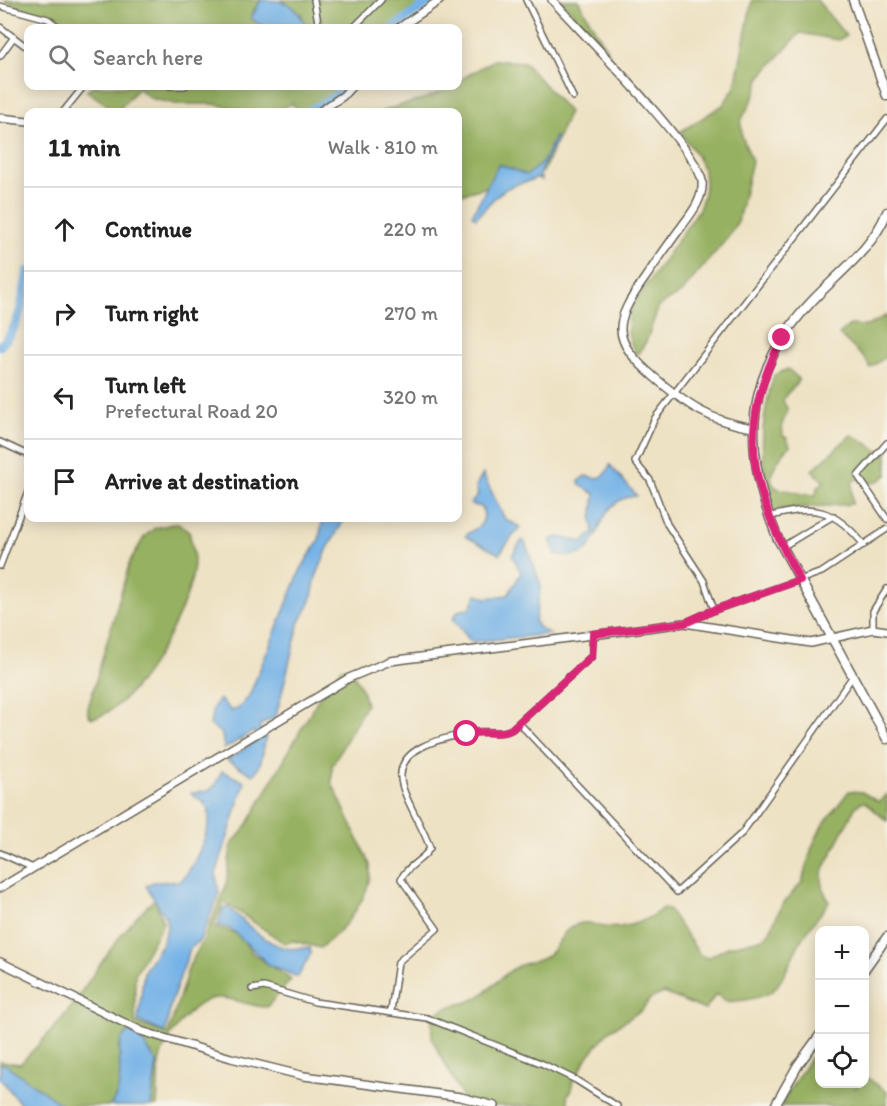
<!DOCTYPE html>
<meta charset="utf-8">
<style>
:root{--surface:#fff;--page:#f6f6f6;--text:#222;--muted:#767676;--line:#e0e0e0}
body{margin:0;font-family:Itim,sans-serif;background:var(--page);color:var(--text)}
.controls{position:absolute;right:18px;bottom:18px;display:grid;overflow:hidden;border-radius:12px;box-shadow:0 3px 15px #0003}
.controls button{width:54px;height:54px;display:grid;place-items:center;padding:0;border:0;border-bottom:2px solid var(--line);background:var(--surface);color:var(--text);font:30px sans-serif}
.stop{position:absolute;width:18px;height:18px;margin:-14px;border:4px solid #db2777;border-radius:50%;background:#fff}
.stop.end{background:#db2777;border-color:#fff;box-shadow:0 2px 6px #0008}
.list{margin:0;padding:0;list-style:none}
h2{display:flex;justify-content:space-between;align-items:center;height:78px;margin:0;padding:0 24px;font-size:26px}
h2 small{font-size:20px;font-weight:400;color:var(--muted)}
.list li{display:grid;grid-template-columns:39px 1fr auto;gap:18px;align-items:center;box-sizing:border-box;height:84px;padding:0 24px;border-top:2px solid var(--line)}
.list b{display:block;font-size:22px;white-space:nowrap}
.list p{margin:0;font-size:20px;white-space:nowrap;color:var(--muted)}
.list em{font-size:20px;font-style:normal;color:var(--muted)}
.icon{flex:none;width:33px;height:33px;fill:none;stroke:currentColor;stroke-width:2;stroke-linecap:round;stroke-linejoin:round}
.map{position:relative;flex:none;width:887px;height:1106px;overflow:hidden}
.search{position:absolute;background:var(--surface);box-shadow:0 3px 15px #0003;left:24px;top:24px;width:438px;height:66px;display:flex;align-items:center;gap:15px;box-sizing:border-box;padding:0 21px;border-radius:12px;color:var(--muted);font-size:22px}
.panel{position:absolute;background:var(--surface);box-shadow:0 3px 15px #0003;left:24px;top:108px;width:438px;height:414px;border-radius:12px}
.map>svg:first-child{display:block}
.forest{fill:#97b162;stroke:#5a663f;stroke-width:1.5}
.water{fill:#74b2e7;stroke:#486782;stroke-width:1.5}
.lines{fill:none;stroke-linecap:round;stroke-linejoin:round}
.river{stroke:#74b2e7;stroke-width:9}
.minor-casing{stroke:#666157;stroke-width:8}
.tertiary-casing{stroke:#666157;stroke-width:10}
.primary-casing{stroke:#666157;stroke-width:11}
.minor{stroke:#fff;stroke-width:5}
.tertiary{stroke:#fff;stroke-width:7}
.primary{stroke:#fff;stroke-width:8}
.route{stroke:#db2777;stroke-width:8}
</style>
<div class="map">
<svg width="887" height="1106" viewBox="0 0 887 1106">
<rect width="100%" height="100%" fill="#f7f3e8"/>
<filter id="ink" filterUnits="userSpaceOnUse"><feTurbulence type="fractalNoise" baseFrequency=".0167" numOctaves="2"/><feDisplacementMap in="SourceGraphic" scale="12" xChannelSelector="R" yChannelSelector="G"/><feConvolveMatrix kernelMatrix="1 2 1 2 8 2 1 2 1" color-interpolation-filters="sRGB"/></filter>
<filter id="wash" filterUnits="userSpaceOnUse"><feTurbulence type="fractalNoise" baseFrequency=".008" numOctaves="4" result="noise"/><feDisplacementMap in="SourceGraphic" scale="24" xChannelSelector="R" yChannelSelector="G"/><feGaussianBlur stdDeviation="1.35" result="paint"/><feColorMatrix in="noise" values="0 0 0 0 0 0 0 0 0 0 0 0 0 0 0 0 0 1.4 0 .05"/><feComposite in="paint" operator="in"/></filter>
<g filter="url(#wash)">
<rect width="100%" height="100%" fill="#eee2c4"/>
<path class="forest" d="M4,0H261L252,13V19L267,28H64C47,10 26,14 4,0Z
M282,0H434L395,28H307L301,14Z
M560,0H578L610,55Z
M752,0H817L846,36L838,40L800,33L761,76L755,95L741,121L742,136L752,161L738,221L729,236L681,293L659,306L646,342L637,355C626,338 626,325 632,306L698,211C714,176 701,160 680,132L723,105L735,87Z
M494,60L524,62L569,112L543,172L458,195V112H380C398,105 418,102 436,94C444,91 448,86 458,86V81Z
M92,86H349L313,112H294L296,109L293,103L273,112H253L213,104H175L150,98L138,88L117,112L87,91Z
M887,315V356L870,368L865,359L839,334L850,325L868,326Z
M788,369L799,379C796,389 785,391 783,401L788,410L782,424L783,436L787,438L790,446C783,453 761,478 777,488C780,490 787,490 791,491C800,494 807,495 816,495L817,488L824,482L812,470L851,435C867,440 871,451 887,452V475L875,483L855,479L852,483V504L772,510C759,461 759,424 774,375Z
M177,523L189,532C193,547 196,562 192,577C184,616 134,712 92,718L88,715V708L130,561L145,536L155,528Z
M342,668C357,671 363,691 366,705L332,766V783L370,865C373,896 343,931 320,948L294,941L284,943L224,902L214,926L240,935L252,953L291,980L267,1007C250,1007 234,997 217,998C193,999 162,1041 159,1064C158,1078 158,1092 157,1106H151L157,1065L142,1041L133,1033L119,1047C120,1068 125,1088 110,1106H63L5,1064L0,1065V1061L20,1064C41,1042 63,1020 80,994C103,960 124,926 155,899L163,923L135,974V1023L168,1034L189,966L204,939L226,886L231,845L246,827L326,685Z
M849,791L862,792L879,802L887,794V821L865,802H861L855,808L822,873V887L829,902C819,917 804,932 797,948C790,961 783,982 771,992C762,999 738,1001 728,1002L716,994L705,1010L664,993L650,999L642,1010L609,1031L589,1055L572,1083V1090L567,1096L569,1106H467L432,1039V1018C444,1004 457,1007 473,1000C489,993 500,976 516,967C526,962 538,962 547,956C560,946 560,930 578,924C590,920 593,926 604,927C624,930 648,921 663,908L670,911L700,955L707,958L728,947L764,938L769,933L782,905L802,882L812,847L822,826Z
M819,1045L820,1084H852L856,1088L858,1084H864L865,1076L887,1092V1106H782L788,1092Z"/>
<path class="water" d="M261,0C288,0 296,4 307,28C288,29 266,33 251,18Z
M555,137L557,139L539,174L542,180C535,176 535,179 529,181C498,188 497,196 476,218L472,215L499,164L527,175L542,163Z
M610,465L637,496C585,499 611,569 556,554L550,540L558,537L583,542L594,532L592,520L595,494L580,485L579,481L585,476C600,480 605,478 610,465Z
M483,474L505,519L520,527L499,554L465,536C474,527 489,527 482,507L470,504L478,495L476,486Z
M323,518H345L327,550L316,577L311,601L299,624L276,716L259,726L262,735L266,736C263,748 263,766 253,775L227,760L258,740L254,731L224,749L222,734L210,725L213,708L219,699L232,711L239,708L249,696L301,569L319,540Z
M522,540L525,542L541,585L535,622L539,628L550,634L471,642L453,619L458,611L470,608L477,594L486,598L508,595L521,573L512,555Z
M222,771L245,782L216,874L219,894L200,940L190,949L171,1003L166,1030L163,1032L138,1021L144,971L162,943L167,927L166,918L146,886L153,882L180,881C193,870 214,825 208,809C205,800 196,799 191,793C213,791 213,791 222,771Z
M228,907C243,921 264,943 286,948C294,950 302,947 310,948L311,953L298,977L269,965L231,929L218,925L223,909Z
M130,1032L142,1041L157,1062L151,1106H110C131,1082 108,1039 130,1032Z
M5,1064L63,1106H22L0,1078V1065Z"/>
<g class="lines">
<path class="river" d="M393,28L432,0
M307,112L334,97L347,86
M0,346C22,325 22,300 28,271"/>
</g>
</g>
<g filter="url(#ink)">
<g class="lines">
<defs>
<path id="minor" d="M314,0L319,28
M526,0L573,97
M0,6L48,19L60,28
M0,27L28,48
M353,28L381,0
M0,56L14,37
M170,86H185
M63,112L84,86
M0,442L28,455
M887,443L858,476L887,519
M769,517C813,503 835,509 864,545
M782,547L833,516
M0,566L28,492
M714,610L704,581L667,524L650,480L635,462L655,418L887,119
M685,623L714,610L822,572L887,529
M873,629V611L887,589
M519,723L677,892L742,833L853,676
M0,853L33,868
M252,989L264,987L315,1002L427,1018L543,1064L576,1080L617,1106
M391,1011L398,962L437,929L401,879C407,865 424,860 430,848C423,827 410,809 403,788C389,746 447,737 476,732C488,730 501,736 512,729L592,656L593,634"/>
<path id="tertiary" d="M552,0C581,32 697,148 702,181C704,198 691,214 682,226C669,243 657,261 645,278C613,323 610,339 654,377C687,405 709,421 753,428
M399,28L440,0
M319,112L343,96L352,86
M0,118L28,121
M0,888L349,678L390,661L685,623L811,643L873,629L887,631
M0,962L141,1031L231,1058L304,1076L461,1097L495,1106"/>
<path id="primary" d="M853,0L887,96
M887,212C873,248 840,272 814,299C743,372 741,448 777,537L887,739
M864,970L887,937
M775,1106L798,1065L820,1035"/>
</defs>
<use href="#minor" class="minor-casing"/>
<use href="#tertiary" class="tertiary-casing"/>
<use href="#primary" class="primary-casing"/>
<use href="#minor" class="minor"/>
<use href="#tertiary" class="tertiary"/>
<use href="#primary" class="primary"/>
</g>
</g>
<g class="lines" filter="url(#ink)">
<path class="route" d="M467,734C481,730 502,736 512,729L592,656L593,634L685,623L714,610L800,580C752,491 734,433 782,338"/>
</g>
</svg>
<div class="controls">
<button>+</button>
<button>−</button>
<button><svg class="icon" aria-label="locate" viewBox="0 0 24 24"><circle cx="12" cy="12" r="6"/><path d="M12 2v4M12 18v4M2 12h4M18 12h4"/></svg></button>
</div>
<div class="stop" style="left:467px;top:734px"></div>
<div class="stop end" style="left:782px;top:338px"></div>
<div class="search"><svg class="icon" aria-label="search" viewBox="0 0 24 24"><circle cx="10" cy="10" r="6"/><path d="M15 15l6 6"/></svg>Search here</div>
<section class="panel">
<h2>11 min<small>Walk · 810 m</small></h2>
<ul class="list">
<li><svg class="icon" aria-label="ahead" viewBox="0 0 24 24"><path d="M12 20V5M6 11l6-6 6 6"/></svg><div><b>Continue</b></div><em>220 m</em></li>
<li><svg class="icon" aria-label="right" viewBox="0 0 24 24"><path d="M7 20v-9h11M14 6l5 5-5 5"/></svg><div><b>Turn right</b></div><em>270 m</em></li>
<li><svg class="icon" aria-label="left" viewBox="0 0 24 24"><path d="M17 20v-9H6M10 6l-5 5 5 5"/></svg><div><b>Turn left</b><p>Prefectural Road 20</p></div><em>320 m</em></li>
<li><svg class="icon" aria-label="arrive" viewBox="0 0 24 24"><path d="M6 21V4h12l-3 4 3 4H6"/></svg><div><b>Arrive at destination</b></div></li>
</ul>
</section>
</div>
